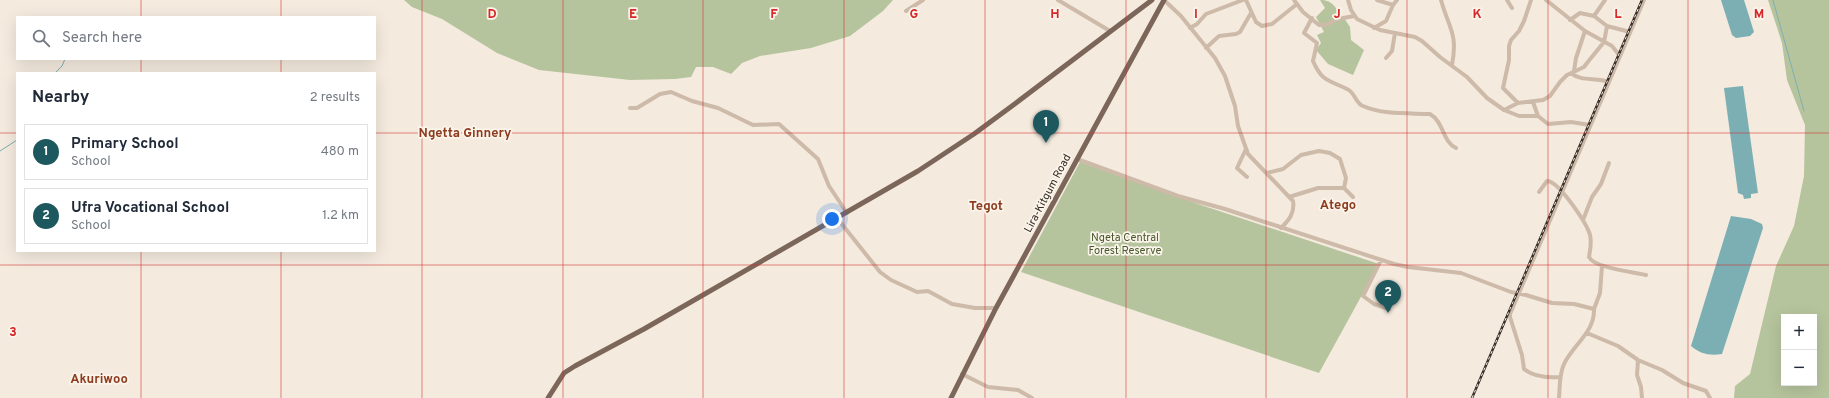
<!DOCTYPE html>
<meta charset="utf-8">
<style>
:root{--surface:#fff;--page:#f6f6f7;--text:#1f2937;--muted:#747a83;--line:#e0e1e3;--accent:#1c585e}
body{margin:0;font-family:Overpass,sans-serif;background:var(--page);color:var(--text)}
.controls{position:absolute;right:12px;bottom:12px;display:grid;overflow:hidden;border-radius:0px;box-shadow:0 4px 16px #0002}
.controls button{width:36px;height:36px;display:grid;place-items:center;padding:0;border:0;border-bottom:1px solid var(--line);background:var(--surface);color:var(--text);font:20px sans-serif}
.you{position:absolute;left:832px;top:219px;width:14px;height:14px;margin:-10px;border:3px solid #fff;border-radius:50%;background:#1a73e8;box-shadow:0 0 0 6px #1a73e833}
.badge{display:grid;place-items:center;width:26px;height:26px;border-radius:50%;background:var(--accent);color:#fff;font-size:13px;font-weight:700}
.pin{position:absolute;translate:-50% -33px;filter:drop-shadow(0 1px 2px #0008)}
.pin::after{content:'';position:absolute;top:21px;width:14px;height:12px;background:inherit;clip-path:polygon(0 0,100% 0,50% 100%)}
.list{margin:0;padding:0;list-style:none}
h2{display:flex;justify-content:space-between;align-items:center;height:52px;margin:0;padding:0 16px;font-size:17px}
h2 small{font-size:13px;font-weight:400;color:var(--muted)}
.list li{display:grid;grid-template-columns:26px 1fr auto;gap:12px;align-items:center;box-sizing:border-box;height:56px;margin:0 8px 8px;padding:0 8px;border:1px solid var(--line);border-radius:0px}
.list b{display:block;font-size:15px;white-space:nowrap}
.list p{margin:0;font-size:13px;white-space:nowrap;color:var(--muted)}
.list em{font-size:13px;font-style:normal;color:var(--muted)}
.icon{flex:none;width:22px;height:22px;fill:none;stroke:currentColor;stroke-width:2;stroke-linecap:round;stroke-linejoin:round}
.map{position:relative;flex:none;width:1829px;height:398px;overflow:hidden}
.search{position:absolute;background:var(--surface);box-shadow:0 4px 16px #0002;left:16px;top:16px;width:360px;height:44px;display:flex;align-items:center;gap:10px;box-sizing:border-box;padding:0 14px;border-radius:0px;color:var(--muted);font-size:15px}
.panel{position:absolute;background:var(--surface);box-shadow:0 4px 16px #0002;left:16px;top:72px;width:360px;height:180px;border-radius:0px}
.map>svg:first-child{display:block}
.green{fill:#b6c49d;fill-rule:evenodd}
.water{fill:#7cafb3}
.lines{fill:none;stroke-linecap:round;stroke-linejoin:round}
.stream{stroke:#7cafb3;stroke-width:1}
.minor{stroke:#cdbaa9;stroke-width:4}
.major{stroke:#7c665a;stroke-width:5}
.rail-casing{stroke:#3a2f29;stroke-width:2.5}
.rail{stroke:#fbf4eb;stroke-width:1;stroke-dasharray:3;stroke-linecap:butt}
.grid{fill:none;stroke:#d62828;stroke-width:1;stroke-opacity:0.55}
.labels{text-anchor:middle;stroke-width:3.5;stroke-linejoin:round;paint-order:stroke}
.street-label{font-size:11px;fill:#3a2f29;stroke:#fbf4eb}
.park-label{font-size:11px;fill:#48592c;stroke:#fbf4eb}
.quarter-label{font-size:13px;font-weight:bold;fill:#8d3b1e;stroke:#fbf4eb}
.grid-label{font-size:13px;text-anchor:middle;font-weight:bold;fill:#d62828;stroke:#fbf4eb;stroke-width:3.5;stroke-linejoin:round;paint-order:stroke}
</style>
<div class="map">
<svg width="1829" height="398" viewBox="0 0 1829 398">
<rect width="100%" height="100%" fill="#f4eade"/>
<path class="green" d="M404,0H893L883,11L850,36L811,48L760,56L742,63L731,74L713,67H696L691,77L675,79L630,80L539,70L497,53L442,19L412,7Z
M1320,0C1333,0 1334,7 1342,15L1334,19L1336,21L1344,18L1350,27L1351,40L1364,50L1353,75L1328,64L1316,50L1321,43L1317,35L1324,32L1316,17L1325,8Z
M1768,0H1829V398H1734L1735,386L1750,374L1776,266L1794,226L1804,176L1805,125L1787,80L1782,43ZM1784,317H1814V383H1784Z
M1080,162L1198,204L1379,264L1319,373L1021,272Z"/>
<path class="water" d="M1721,0H1744L1754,32L1750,36L1736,38L1732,35Z
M1743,86L1758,193L1751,194V198L1744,199L1743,195L1738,193L1724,88Z
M1731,216L1751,219L1762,224L1763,228L1722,354C1709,356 1701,354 1691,346Z"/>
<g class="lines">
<path class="stream" d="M1773,0L1804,111
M55,73L62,66L65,59
M0,151L17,140"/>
<path class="minor" d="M1058,0L1110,31
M1164,0L1181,16L1215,58L1225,76L1235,106L1238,126L1248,154L1293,201C1295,213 1289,220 1281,228
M1246,0L1256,22L1262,26L1272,24L1297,4
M1294,0L1303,12L1319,25H1326L1338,19L1354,16
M1348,0L1351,10L1357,19L1380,30L1415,37L1422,41L1440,57L1467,77L1487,98L1504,110L1519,116H1538L1548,124L1571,122L1590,125
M1377,0L1393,5L1397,0
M1441,0C1449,29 1458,33 1452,65
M1507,0L1512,8
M1546,0L1585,31L1576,58L1574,71
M906,11L923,0
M1594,16L1605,0
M1312,18L1304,33L1317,43L1313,61C1322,82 1329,80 1347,89C1355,92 1355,103 1363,106C1383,115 1409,113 1430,114C1444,122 1442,141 1456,148
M1570,20L1580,13L1594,16L1607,26L1630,32
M1190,28L1197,24L1206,14L1243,0
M1374,28L1386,21L1393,5
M1585,31L1612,46L1620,56
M1206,48L1219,36L1236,34L1240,32L1251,13
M1386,58L1392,51L1395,33
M1571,73C1581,82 1596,77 1609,82
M1533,102L1538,116
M1518,103L1503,88L1509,60V46L1511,40L1519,31L1524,21L1531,0
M630,108H637L660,94L671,92L692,101L718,108L753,125L779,124L818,159L829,186L847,213
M1504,110L1518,103L1543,100L1550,96L1560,82L1567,75L1584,67L1587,63L1604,42L1607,26
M1246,149L1237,168L1247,177
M1077,159L1178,196L1225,209L1394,264L1408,267L1461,273L1511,292L1526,295L1552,303L1574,304L1594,309C1595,332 1573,345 1564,364C1559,375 1560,386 1559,398
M1267,173L1283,169L1301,155L1319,151L1330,153L1340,159L1346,178L1344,188
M1539,192L1547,181C1559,181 1587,224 1590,235C1592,243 1590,250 1589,257C1594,268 1634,272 1646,275
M1289,197L1318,188H1344L1353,197
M837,218L880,272L891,280L917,292L928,291L952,304L975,308H996
M1583,220L1592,197L1601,184L1609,163
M1381,260L1363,296L1374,304L1389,309
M1594,309L1600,293L1602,266
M1587,333L1618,346L1638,360L1662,370L1683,383L1706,391L1710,398
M1638,360L1637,375L1641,387L1642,398
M962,374L988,387L1018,390L1032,398
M1560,377C1547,378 1534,377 1524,369L1522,355L1510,317V314L1644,0"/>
<path class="major" d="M548,398L564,373L575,366L644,329L918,171L974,134L1016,103L1152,0
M951,398L996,308L1164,0"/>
<defs>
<path id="rail" d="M1472,398L1642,0"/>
</defs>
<use href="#rail" class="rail-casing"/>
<use href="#rail" class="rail"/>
</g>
<path class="grid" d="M141,0V17M281,0V17M422,0V398M563,0V398M703,0V398M844,0V398M985,0V398M1126,0V398M1266,0V398M1407,0V398M1548,0V398M1688,0V398M141,59V73M281,59V73M0,133H17M375,133H1829M141,251V398M281,251V398M0,265H1829"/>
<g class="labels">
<g class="street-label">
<text transform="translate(1047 193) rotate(-62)" y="4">Lira-Kitgum Road</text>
</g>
<g class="park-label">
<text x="1125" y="241">Ngeta Central<tspan x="1125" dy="13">Forest Reserve</tspan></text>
</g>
<g class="quarter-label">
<text x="465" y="137">Ngetta Ginnery</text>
<text x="1338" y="209">Atego</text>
<text x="986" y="210">Tegot</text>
<text x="99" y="383">Akuriwoo</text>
</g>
</g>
<g class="grid-label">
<text x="492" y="18">D</text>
<text x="633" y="18">E</text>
<text x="774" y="18">F</text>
<text x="914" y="18">G</text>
<text x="1055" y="18">H</text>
<text x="1196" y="18">I</text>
<text x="1337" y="18">J</text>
<text x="1477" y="18">K</text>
<text x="1618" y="18">L</text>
<text x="1759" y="18">M</text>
<text x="13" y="336">3</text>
</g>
</svg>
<div class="controls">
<button>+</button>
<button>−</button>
</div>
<div class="you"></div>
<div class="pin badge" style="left:1046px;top:143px">1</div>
<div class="pin badge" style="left:1388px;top:313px">2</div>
<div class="search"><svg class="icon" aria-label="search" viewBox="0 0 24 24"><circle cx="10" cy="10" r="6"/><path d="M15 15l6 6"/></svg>Search here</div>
<section class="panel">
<h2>Nearby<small>2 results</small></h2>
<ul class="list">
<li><span class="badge">1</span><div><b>Primary School</b><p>School</p></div><em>480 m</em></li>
<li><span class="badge">2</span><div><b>Ufra Vocational School</b><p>School</p></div><em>1.2 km</em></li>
</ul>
</section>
</div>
